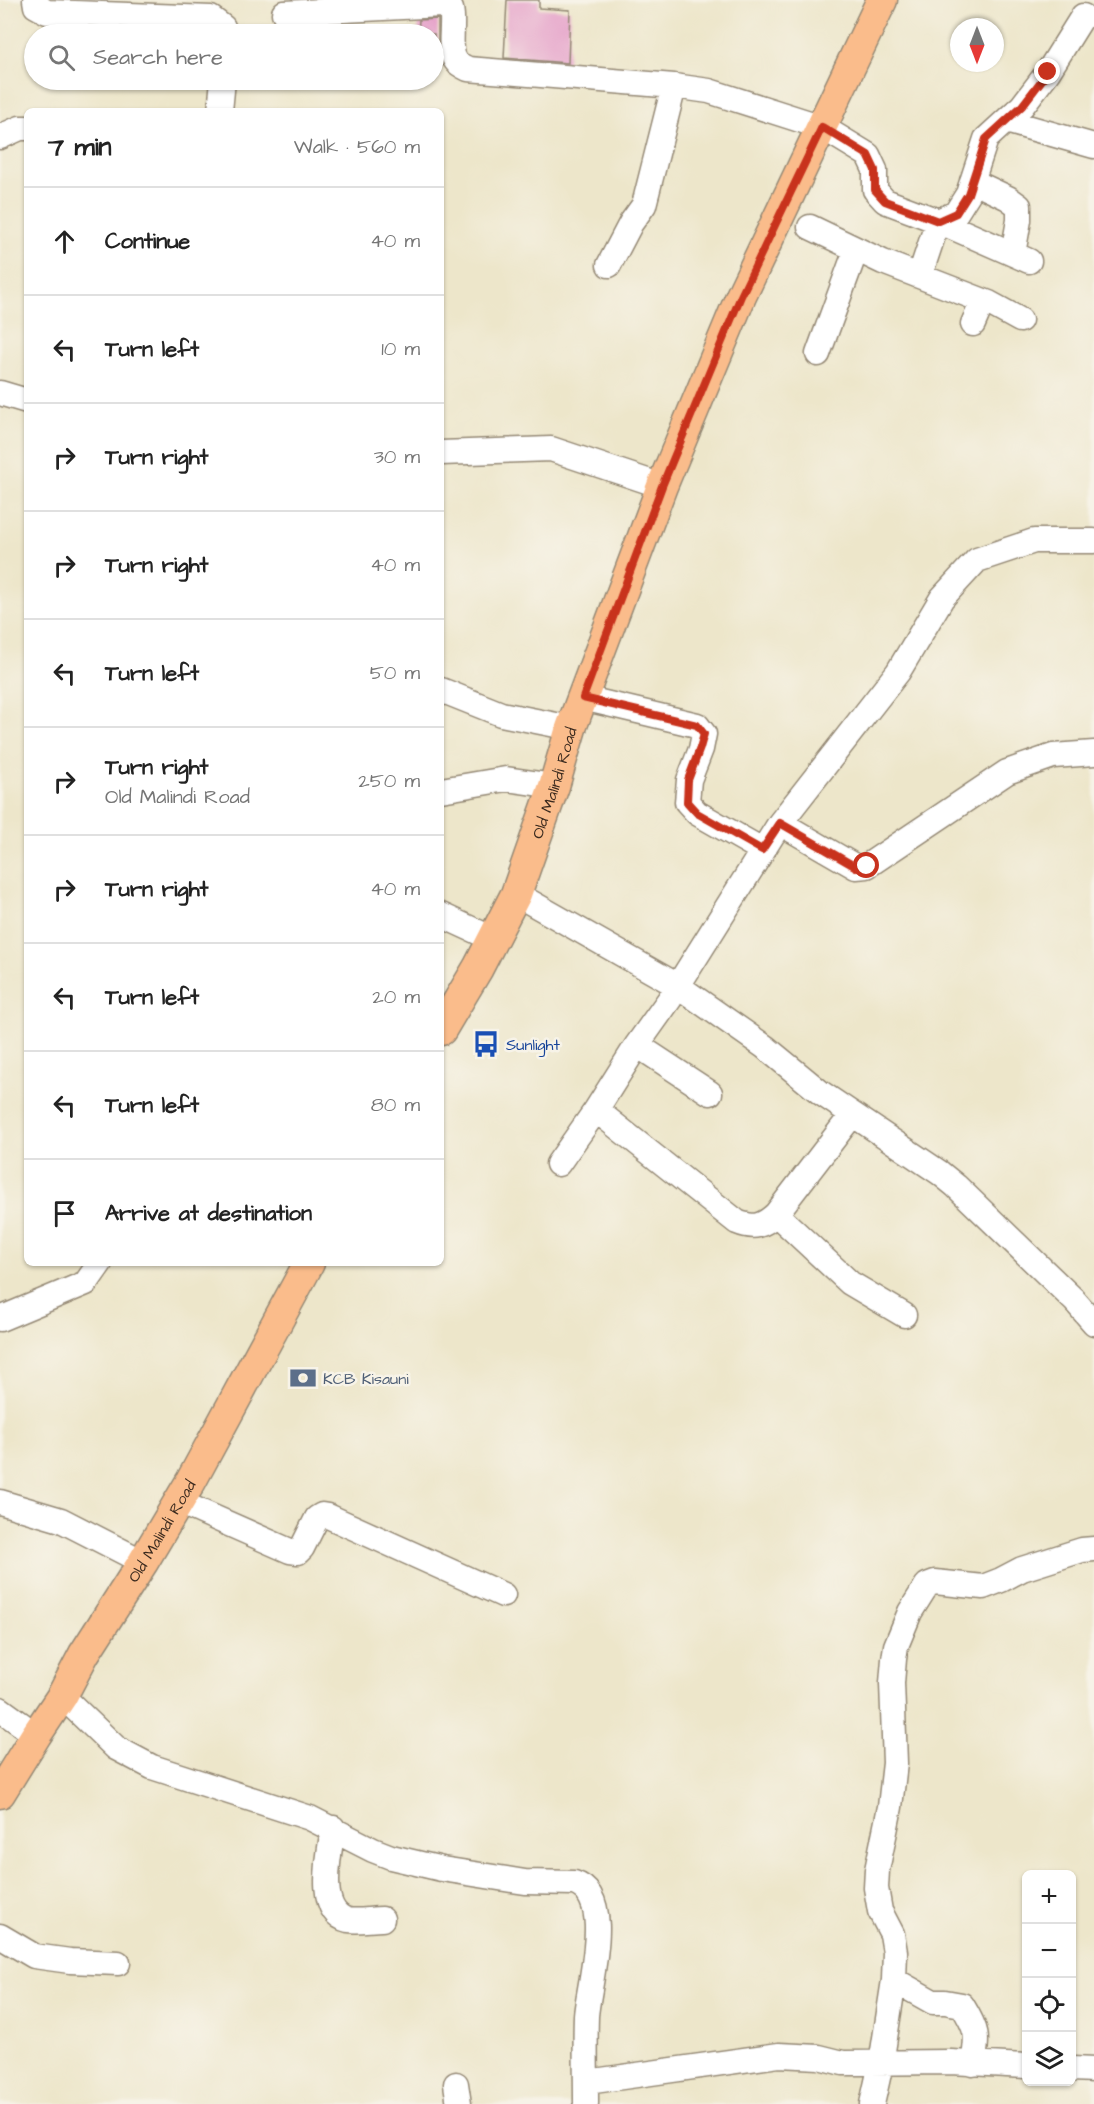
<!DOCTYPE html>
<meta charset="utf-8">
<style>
:root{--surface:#fff;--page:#f2f2f2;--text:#222;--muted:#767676;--line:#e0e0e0}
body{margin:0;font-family:"Architects Daughter",sans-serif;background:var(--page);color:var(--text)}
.controls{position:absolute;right:18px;bottom:18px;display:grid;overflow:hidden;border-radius:9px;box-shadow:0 2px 4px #0004}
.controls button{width:54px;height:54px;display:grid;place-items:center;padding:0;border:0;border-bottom:2px solid var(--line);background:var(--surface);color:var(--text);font:30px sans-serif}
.compass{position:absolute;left:950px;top:18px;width:54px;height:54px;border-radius:50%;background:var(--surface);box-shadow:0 2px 4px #0004;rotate:180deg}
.stop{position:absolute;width:18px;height:18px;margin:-14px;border:4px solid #c8321e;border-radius:50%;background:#fff}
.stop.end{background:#c8321e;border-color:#fff;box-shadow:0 2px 6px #0008}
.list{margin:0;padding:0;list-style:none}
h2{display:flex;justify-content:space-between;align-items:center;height:78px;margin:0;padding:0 24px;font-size:26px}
h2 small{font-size:20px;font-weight:400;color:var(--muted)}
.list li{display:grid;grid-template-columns:39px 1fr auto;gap:18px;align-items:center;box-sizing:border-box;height:108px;padding:0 24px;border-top:2px solid var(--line)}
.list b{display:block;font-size:22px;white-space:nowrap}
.list p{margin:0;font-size:20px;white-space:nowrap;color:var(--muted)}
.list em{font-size:20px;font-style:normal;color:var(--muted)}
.icon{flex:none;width:33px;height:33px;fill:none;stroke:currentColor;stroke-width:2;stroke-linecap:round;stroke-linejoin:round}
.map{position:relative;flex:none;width:1094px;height:2104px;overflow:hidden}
.search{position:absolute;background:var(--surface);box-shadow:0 2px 4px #0004;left:24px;top:24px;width:420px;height:66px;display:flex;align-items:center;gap:15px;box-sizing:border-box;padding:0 21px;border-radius:33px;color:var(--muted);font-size:22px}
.panel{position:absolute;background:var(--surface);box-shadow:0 2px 4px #0004;left:24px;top:108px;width:420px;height:1158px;border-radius:9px}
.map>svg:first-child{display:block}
.building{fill:#e6a5cb}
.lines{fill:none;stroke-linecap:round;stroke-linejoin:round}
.minor-casing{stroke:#948874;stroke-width:27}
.major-casing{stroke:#948874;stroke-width:33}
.minor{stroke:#fff;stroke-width:24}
.major{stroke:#fabc8b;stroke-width:30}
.route{stroke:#c8321e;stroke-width:8}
.labels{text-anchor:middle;stroke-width:5;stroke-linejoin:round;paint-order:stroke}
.street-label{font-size:16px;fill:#3b2a1e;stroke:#f7f3e8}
.transit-label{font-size:16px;fill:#164399;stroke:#f7f3e8;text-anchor:start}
.service-label{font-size:16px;fill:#4e5e75;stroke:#f7f3e8;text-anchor:start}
</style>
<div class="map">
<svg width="1094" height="2104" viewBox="0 0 1094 2104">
<rect width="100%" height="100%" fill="#f7f3e8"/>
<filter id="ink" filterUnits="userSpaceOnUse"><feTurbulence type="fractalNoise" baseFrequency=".0167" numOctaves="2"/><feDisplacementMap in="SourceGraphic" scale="12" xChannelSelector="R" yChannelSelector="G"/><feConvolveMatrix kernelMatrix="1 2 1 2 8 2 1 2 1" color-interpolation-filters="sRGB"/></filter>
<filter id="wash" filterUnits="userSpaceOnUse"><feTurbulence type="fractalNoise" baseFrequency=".008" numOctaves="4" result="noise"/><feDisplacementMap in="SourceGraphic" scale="24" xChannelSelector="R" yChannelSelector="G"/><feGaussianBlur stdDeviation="1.35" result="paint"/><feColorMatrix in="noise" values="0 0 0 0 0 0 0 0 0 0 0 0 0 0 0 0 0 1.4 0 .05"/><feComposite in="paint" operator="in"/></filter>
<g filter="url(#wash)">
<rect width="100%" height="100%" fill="#ede6ca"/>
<g id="blocks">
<path class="building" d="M507,0H539V8L570,10L568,63L504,58Z
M438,19V51L442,66H434V34H418L419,20Z"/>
</g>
</g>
<g filter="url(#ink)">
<use href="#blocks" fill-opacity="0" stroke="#948874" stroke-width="1.5"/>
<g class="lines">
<defs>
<path id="minor" d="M35,0L36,6L47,12L211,18L223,27L224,34
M284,13L442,5L451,9C455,24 447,49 456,61C458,64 464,67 468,69L674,86L709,91L822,127L868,155L875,170V190L885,201L938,221L1029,261
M220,111L223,80
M1006,121L1094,146
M0,137L20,128H27
M972,181L1008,198L1019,206V220L1013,254
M810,227L883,262L989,303L1020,320
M609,265L631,223L644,205L674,86
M920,275L938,221L956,213L968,194L986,139L1022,106L1048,72L1083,16
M973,324L983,301
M818,354L856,250
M0,393L27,401
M441,453L551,449L662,486
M441,690L501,714L571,728
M583,698L697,725L704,734L701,749L689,780L687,802L697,813L762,850
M441,790L506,779L554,786
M780,823L856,867L867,866L1007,772L1053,756L1094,753
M516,894L678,986L765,1047L821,1093L940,1173L956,1186L1074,1300L1094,1323
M441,915L493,939
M637,1045L710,1093
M596,1110L737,1222C754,1229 763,1226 776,1214L852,1115
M558,1164L596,1110L637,1045L669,1000L780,823L898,672L942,598L977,560L1034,541H1094
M776,1214L850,1283L904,1315
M0,1319L86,1283L100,1263
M0,1502L61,1520L143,1562
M179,1502L290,1551L298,1552L302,1548L317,1518L322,1515L328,1516L503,1595
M62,1696L116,1748L152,1767L310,1818L373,1850L391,1857L442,1869L525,1882L574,1883C616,1896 588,1985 586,2016C585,2045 586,2075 586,2104
M0,1709L36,1735
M333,1828C330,1851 315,1912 348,1920C358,1922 371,1919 382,1919
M0,1936L34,1956L70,1961L118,1963
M894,1980L933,2002H945L962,2005C978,2031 978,2035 973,2064
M1072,2069L1094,2070
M587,2082L779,2055L819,2057L843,2063L951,2062L1026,2066
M456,2084L459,2104
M872,2104L881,2064L894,1980L895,1952L892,1934L880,1911L876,1888L877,1870L890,1807L895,1763L892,1683L894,1659L896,1646L910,1612L927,1585L935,1582L983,1587L1001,1580L1022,1569L1082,1550L1094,1549"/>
<g id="major">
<path id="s1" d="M441,1030L478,968L516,894L554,786L571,728L662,486L741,296L882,0"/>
<path id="s2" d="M0,1793L36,1735L62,1696L84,1654L143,1562L190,1483L309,1263"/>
</g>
</defs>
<use href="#minor" class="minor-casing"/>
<use href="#major" class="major-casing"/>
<use href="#minor" class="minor"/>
<use href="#major" class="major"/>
</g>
</g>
<g class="lines" filter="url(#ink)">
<path class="route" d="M867,866L856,867L780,823L762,850L697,813L687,802L688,780L700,748L704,734L697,725L583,698L662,486L741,296L822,127L868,155L875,170V190L885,201L938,221L956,213L968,194L986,139L1022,106L1048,72"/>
</g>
<defs>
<symbol id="bus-bare" viewBox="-9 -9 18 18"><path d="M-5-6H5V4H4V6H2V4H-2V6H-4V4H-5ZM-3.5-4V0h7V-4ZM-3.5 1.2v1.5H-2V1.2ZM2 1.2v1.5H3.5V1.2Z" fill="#1a4fb4" stroke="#f7f3e8" stroke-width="2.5" paint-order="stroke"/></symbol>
<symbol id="bank-bare" viewBox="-9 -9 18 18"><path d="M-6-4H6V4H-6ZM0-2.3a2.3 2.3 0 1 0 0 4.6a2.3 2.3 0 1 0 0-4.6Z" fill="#5c6f8a" stroke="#f7f3e8" stroke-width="2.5" paint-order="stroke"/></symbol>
</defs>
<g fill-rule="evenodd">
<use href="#bus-bare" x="467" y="1025" width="38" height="38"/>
<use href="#bank-bare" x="284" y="1359" width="38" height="38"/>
</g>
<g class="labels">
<g class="street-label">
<text dy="6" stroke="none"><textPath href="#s1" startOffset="273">Old Malindi Road</textPath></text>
<text dy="6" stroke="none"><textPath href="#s2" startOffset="308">Old Malindi Road</textPath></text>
</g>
<g class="transit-label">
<text x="506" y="1050">Sunlight</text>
</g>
<g class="service-label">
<text x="323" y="1384">KCB Kisauni</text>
</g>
</g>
</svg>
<div class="controls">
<button>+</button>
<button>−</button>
<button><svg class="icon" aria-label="locate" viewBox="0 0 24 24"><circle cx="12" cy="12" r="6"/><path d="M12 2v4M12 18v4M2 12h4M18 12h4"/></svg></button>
<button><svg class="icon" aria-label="layers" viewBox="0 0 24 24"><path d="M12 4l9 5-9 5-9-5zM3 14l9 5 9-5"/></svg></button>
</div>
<svg class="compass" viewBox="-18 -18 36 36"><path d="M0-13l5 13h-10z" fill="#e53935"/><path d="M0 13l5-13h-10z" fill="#767676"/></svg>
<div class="stop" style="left:867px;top:866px"></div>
<div class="stop end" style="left:1048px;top:72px"></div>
<div class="search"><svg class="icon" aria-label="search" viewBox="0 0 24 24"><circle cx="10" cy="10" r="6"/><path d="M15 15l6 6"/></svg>Search here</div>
<section class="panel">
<h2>7 min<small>Walk · 560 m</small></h2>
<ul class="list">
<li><svg class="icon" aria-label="ahead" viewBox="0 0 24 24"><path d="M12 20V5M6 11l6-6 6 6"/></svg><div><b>Continue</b></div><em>40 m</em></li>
<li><svg class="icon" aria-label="left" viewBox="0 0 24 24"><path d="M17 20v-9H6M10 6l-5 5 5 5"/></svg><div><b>Turn left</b></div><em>10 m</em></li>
<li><svg class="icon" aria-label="right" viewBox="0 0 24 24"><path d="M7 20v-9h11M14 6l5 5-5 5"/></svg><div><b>Turn right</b></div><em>30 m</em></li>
<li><svg class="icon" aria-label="right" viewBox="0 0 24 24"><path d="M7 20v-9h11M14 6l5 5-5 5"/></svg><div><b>Turn right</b></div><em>40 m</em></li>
<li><svg class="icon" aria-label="left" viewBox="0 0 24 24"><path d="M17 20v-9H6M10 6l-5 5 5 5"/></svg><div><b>Turn left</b></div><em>50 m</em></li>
<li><svg class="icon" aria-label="right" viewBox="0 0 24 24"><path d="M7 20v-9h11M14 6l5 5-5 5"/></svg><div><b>Turn right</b><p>Old Malindi Road</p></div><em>250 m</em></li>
<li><svg class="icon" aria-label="right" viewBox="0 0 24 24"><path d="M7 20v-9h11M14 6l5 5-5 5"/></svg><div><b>Turn right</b></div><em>40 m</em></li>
<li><svg class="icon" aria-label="left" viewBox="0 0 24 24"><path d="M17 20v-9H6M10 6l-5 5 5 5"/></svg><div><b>Turn left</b></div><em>20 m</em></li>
<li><svg class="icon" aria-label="left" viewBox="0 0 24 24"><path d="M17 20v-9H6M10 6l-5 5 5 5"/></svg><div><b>Turn left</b></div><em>80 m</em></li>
<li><svg class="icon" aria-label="arrive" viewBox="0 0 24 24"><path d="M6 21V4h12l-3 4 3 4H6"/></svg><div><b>Arrive at destination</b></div></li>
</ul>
</section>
</div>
